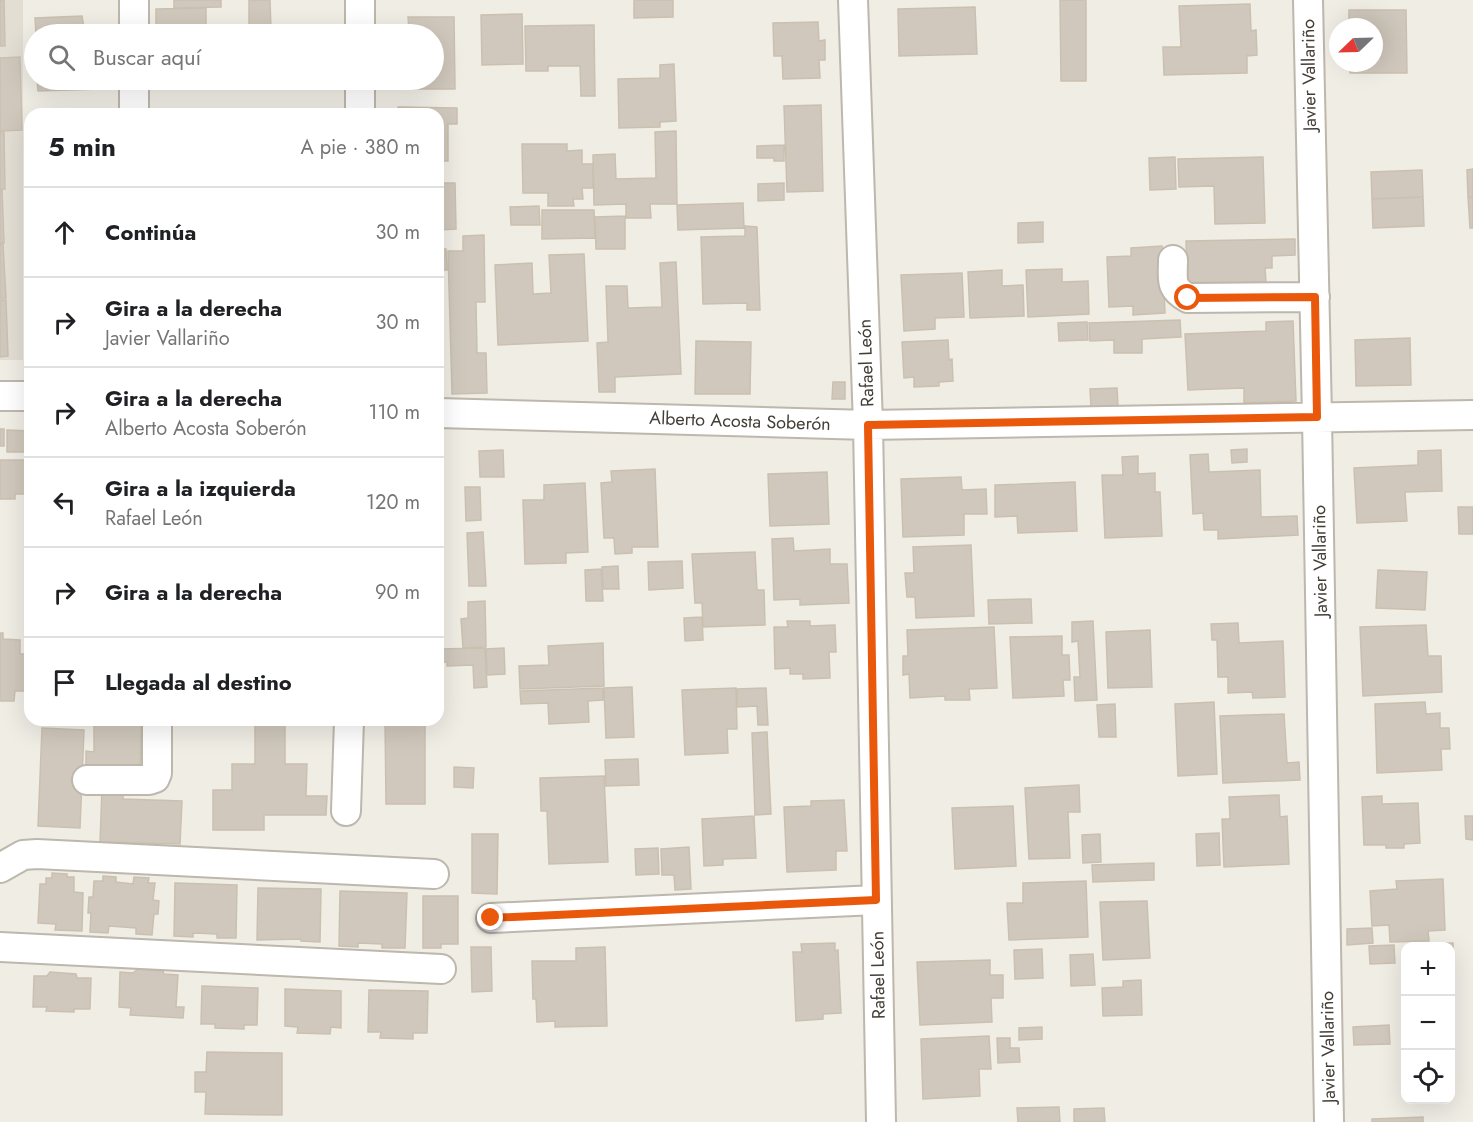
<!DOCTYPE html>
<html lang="es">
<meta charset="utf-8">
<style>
:root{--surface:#fff;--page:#f6f6f6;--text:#202124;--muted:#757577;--line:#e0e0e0}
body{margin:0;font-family:Jost,sans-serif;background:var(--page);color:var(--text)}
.controls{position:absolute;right:18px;bottom:18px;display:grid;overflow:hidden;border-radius:12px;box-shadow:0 6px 24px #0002}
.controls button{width:54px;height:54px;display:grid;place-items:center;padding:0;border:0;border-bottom:2px solid var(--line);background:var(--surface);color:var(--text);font:30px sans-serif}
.compass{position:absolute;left:1329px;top:18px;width:54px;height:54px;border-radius:50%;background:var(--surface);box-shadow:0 6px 24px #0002;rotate:247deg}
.stop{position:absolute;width:18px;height:18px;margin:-14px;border:4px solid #ea580c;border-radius:50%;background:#fff}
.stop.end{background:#ea580c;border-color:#fff;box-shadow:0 2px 6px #0008}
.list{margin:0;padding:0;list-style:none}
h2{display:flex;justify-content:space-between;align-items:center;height:78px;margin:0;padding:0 24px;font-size:26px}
h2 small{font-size:20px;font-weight:400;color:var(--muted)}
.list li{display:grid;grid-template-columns:39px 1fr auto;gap:18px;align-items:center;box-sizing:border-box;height:90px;padding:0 24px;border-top:2px solid var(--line)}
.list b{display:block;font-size:22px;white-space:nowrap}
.list p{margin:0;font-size:20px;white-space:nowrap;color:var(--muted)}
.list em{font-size:20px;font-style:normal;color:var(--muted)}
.icon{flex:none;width:33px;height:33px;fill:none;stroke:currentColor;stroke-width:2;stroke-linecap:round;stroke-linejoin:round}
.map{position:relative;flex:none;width:1473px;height:1122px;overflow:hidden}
.search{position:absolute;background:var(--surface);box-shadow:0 6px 24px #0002;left:24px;top:24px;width:420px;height:66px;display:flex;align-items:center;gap:15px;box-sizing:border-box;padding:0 21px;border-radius:33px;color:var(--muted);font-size:22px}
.panel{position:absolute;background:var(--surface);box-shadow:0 6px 24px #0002;left:24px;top:108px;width:420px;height:618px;border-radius:18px}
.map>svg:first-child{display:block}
.residential{fill:#e3ded4}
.building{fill:#d0c8bc;stroke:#cac0b0;stroke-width:1.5}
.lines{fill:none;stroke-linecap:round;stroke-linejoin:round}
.street-casing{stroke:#bdb7ac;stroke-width:32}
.street{stroke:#fff;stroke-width:28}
.route{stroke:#ea580c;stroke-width:8}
.labels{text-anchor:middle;stroke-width:5;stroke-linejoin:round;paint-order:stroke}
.street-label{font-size:18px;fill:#423d36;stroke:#fff}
</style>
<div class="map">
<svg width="1473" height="1122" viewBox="0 0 1473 1122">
<rect width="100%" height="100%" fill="#f0ede5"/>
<path class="residential" d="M0,0H23V360H0Z"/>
<path class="building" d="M0,0H4L5,46H0Z
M174,0H221V7L174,8Z
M249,0H270L271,30L249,31Z
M634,0H673V17L634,18Z
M1060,0H1086V81H1061Z
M1250,4L1251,31L1256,30L1257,55L1247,56V73L1164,75L1163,47H1181L1179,6Z
M975,7L977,54L899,56L898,9Z
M206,8V26L156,27V9Z
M1349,10H1406L1407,73H1350L1349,63H1374V27H1349Z
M522,14L523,64L482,65L481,15Z
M82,16L85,34H36L35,18Z
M408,17H454L455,89H399V80H434V34H399V30H409Z
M818,22L819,41L825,40V60H819L820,78L783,79L782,56H774L773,23Z
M594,25L595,96H581L580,66H548V71H526L525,26Z
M20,57L22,130L0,131V58Z
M674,64L676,121L660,122V127L619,128L618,79L660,78V65Z
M37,80H99L100,89L38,91Z
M270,80H323V87L270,88Z
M821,105L823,191L787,192L784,106Z
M398,107L457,108V124H448V161H438V114H398Z
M99,110V114H53V112Z
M676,131L677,204H650L651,218H626V204L594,205L593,155L615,154L616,179L656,178L655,132Z
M0,132H4L5,189H0Z
M522,144H567V151L582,150V164H593V188H582L583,199H573L574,206H548V193H523Z
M784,145V161H774V158H757V146Z
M1175,157L1176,189L1150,190L1149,158Z
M1263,157L1265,223L1215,224L1214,186L1179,187L1178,159Z
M1473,169V197H1468L1467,170Z
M1422,170L1423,197L1372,199L1371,172Z
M438,183H455L456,229L438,230Z
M784,183V200L758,201V184Z
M0,189H2L4,243H0Z
M1423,197L1424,226L1373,228L1372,199Z
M1468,197H1473V228H1470Z
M743,203L744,228L678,230L677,205Z
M539,206L540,225H511L510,207Z
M542,210H594L595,238L542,239Z
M625,216V249H596L595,217Z
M1043,222V242L1018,243V223Z
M745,226L757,227L760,310H747V303L703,304L701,237L745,236Z
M484,235L485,302H476L477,353H486L487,393L452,394L448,251H463V236Z
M1295,239V255L1272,256V268H1265L1266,282H1242V287L1188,299L1186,241Z
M0,244H3L6,298H0Z
M1162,246L1165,313L1133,315V306L1109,307L1107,257L1131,256V248Z
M438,249H446L447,270H438Z
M584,254L588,341L498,345L495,265L532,263L533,294L551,293L549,255Z
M676,262L681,374L615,377V392H599L597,343L608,342L606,286H627L628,308L662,307L660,263Z
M1062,269V282L1088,281L1089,314L1028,317L1026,270Z
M1002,270V286L1023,285L1024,316L970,318L968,272Z
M962,273L964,317L935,318V329L904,331L901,275Z
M0,300H6L8,356L0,357Z
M1180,320L1181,337L1142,339V353H1114V340L1090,341L1089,323Z
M1293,321L1296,401L1244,403V388L1188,390L1185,334L1266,331V322Z
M1087,322L1088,340L1059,341L1058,323Z
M1410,338L1411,385L1356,386L1355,340Z
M948,340L949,360L952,359L953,381L939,382V386L914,387V377L904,378L902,342Z
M696,341L751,342L750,394H695Z
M833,382H845V399H832Z
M1117,388L1118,406L1091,407L1090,389Z
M0,429H4V446H0Z
M7,430L30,431V452H7Z
M1247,449V462L1232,463L1231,450Z
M503,450L504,477H480L479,451Z
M1441,450L1442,491L1405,492L1407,521L1357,523L1354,468L1418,465V451Z
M1208,454L1209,472L1260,470L1261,517L1297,516L1298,535L1218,539V530H1204L1203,513L1193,514L1190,455Z
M1138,456V474L1155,473V492H1160L1162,536L1105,538L1102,475H1123L1122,457Z
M0,460H30V494H15V499H0Z
M655,469L658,547H632V553L615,554L614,538H604L601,483L612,482L611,471Z
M827,472L829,524L770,526L768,474Z
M961,477L962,490L986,489L987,514H964V535L903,537L901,479Z
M1075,482L1077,531L1018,533L1017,516L995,517V485Z
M585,483L588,552L566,553V563L525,564L523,500H544V485Z
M465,487H480L481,520L466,521Z
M1458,507H1473V534H1459Z
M483,532L486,586H469L467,533Z
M793,538L794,551L830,549V564H847L849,603L800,605V599L774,600L772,539Z
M971,545L974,616L916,618L915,597H907L905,573H914L913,547Z
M755,552L757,590H764L765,625L703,627L702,603H695L692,554Z
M682,561L683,588L649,590L648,562Z
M618,566L619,589H603L602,567Z
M601,569L603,601H586L585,570Z
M1378,570L1427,572L1425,610L1376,608Z
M1031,599L1032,623L989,624L988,600Z
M485,601L486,647L463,648L461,619L468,618V602Z
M702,617L703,640L685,641L684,618Z
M787,621H810V626L835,625L836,652H829L830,678L803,679V674H790V668L775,669L774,627H788Z
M1093,621L1097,700L1075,701L1074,677H1080L1078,641L1072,642V622Z
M1238,623L1239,643L1283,641L1285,697L1253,698L1252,692L1228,693V677H1218L1217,640H1212L1211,624Z
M1426,625L1428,656H1441L1442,692L1363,696L1360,627Z
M994,627L997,688L969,689L970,700H945V696L910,698L909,674L903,675V656H908L907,630Z
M1150,630L1152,687L1108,688L1106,632Z
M0,633H3V639L20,640V654H30V691H15L14,701H0Z
M1062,636V655H1069L1070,680H1063L1064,696L1013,698L1010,637Z
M603,643L604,686L520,689L519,666L549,665L548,646Z
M485,648L487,687L474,688L473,665L447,666V662H438V649Z
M504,648L505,674L487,675L486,649Z
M632,687L634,737L606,738L604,688Z
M603,688V700L588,701L589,722L549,724L548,703L521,704L520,691Z
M736,688L737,729H727L728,753L685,755L682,690Z
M766,688L768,725H758L757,706L737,707V689Z
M1214,702L1217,774L1178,776L1175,704Z
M1425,702L1426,714L1440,713V728H1449L1450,749H1441L1442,770L1377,773L1375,704Z
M1115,704L1116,737H1099L1097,705Z
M1284,714L1287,763L1299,762L1300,780L1223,783L1220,716Z
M94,720H141L140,773L86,771V751L94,752Z
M385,720H425V804H386Z
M255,724H285V764H307L306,796H327L326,815H264V830H213V790H232V764H255Z
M42,728L84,730L80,828L38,826Z
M767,732L771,814L755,815L752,733Z
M638,759L639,785L606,786L605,760Z
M454,767L474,768L473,788L454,787Z
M604,776L608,862L549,864L547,811H541L540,778Z
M1079,785L1080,812H1068L1070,858L1029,859L1025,788Z
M102,788L123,789V799L182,801L180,844L100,842Z
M1279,795L1280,817L1287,816L1289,864L1224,867L1222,819H1230L1229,797Z
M1382,796V804L1418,803L1420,843L1404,844V848H1386V845H1364L1362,797Z
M844,800L847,851H836V870L787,872L784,807L811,806V801Z
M1013,806L1016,866L955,869L952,808Z
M754,816L756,858L723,859V865L704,866L702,819Z
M1465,816H1473V840L1466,839Z
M1219,833L1220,865L1197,866L1196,834Z
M472,834H498L497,894L472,893Z
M1100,834L1101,862L1083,863L1082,835Z
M689,847L691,889L675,890L674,875H662L661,849Z
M658,848L659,874L636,875L635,849Z
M1154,863V880L1093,882L1092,865Z
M52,873L67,874V877H74V892L83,893L82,931L55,930L56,924L38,923L40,884H46V878H52Z
M103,876L116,877V882L133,884L134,877L149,878L148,883H155L153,900L159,901L158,914H154L152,935L136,934V928L109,926L108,933L90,932L91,913H88L89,897H93L94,881H103Z
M1443,879L1445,930L1428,931L1429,941L1390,942L1389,925L1372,926L1370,891L1397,889L1396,881Z
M1086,881L1088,937L1009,940L1007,903H1023V883Z
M175,883L237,885L236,938H217V934L193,933V937L174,936Z
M258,888L321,889L320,942L301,941V939L257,940Z
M340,891L407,893L405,948H382V944L358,943V947L339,946Z
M423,896H458V944H441V948H423Z
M1147,901L1150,958L1103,960L1100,902Z
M1372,928L1373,943L1347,945V929Z
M835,943V951L838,950L841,1013L823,1014V1019L796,1021L793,952H802L801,944Z
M1453,943L1454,959H1450V946H1425V944Z
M1394,945L1395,963L1370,964L1369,946Z
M471,947H491L492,991L472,992Z
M605,947L607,1026L555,1027V1021L537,1022L536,999H533L532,961H576V948Z
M1042,949L1043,978L1015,979L1014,950Z
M1093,954L1095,985L1071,986L1070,955Z
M990,960V975H1003V998H991L992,1022L920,1025L917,962Z
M138,969L163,971L164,974L178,975L176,1007H184L183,1018L130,1015L131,1008L119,1007L120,972L133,973Z
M50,972L76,974L77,978H91L90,1009H74V1012L46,1011L47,1007H33L34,976H47Z
M1141,980L1142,1015L1103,1016L1102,988L1123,987V981Z
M202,986L258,988L257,1025H244V1029L215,1028V1024H201Z
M285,989L341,991V1028L331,1027L330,1034L297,1033L298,1027L285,1026Z
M369,990L428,991L427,1033H413V1039L380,1038L381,1032H368Z
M1389,1025L1390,1044L1354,1045L1353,1027Z
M1042,1027V1039L1019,1040V1028Z
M989,1036L991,1069H979L980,1096L923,1099L921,1039Z
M997,1038H1010V1048H1019L1020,1062L998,1063Z
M207,1052L282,1053V1115L205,1114L206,1092H195V1072H206Z
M1059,1107L1060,1122H1018L1017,1108Z
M1104,1108L1105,1122H1074V1109Z
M1423,1117V1122H1372V1119Z"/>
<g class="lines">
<defs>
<path id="street" d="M134,0V34
M360,0V34
M853,0L868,425L881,1122
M1308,0L1317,417L1329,1122
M134,80V114
M360,80V114
M1173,260C1173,279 1169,288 1188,298L1315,297
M0,396H30
M438,413L868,425L1473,415
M87,780H149L155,778L157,773V720
M346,811L349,720
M0,868L23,855L37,854L434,874
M491,918L876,900
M0,947L441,969"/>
</defs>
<use href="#street" class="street-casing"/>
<use href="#street" class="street"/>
</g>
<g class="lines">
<path class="route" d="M491,918L876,900L868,425L1317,417L1315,297L1188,298"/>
</g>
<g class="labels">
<g class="street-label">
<text transform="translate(1309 75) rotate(-91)" y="6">Javier Vallariño</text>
<text transform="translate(866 363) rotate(-92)" y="6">Rafael León</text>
<text transform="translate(740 421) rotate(2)" y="6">Alberto Acosta Soberón</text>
<text transform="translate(1320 561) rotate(-91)" y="6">Javier Vallariño</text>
<text transform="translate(878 975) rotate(-91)" y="6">Rafael León</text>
<text transform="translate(1328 1047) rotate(-91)" y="6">Javier Vallariño</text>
</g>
</g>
</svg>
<div class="controls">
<button>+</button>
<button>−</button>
<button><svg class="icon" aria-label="locate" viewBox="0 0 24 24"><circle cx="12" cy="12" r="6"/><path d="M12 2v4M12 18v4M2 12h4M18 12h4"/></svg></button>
</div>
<svg class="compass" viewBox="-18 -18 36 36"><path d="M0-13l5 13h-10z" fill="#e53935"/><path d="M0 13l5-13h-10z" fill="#757577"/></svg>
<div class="stop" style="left:1188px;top:298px"></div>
<div class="stop end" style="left:491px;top:918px"></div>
<div class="search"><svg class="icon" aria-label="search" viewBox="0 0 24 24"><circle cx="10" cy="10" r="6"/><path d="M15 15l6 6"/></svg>Buscar aquí</div>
<section class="panel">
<h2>5 min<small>A pie · 380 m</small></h2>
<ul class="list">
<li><svg class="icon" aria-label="ahead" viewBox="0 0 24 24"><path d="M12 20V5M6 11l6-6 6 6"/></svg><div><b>Continúa</b></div><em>30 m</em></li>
<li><svg class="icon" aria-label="right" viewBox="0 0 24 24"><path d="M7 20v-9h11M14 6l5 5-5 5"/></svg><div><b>Gira a la derecha</b><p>Javier Vallariño</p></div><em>30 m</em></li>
<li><svg class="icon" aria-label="right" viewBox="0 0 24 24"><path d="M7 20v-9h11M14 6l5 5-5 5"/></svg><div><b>Gira a la derecha</b><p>Alberto Acosta Soberón</p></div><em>110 m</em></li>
<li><svg class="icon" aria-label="left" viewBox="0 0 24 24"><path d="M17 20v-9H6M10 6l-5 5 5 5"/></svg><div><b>Gira a la izquierda</b><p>Rafael León</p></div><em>120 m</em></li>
<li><svg class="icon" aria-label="right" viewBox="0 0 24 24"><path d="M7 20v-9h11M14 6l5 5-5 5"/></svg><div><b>Gira a la derecha</b></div><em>90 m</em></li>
<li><svg class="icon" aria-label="arrive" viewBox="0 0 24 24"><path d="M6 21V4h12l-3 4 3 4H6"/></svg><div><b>Llegada al destino</b></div></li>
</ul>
</section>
</div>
